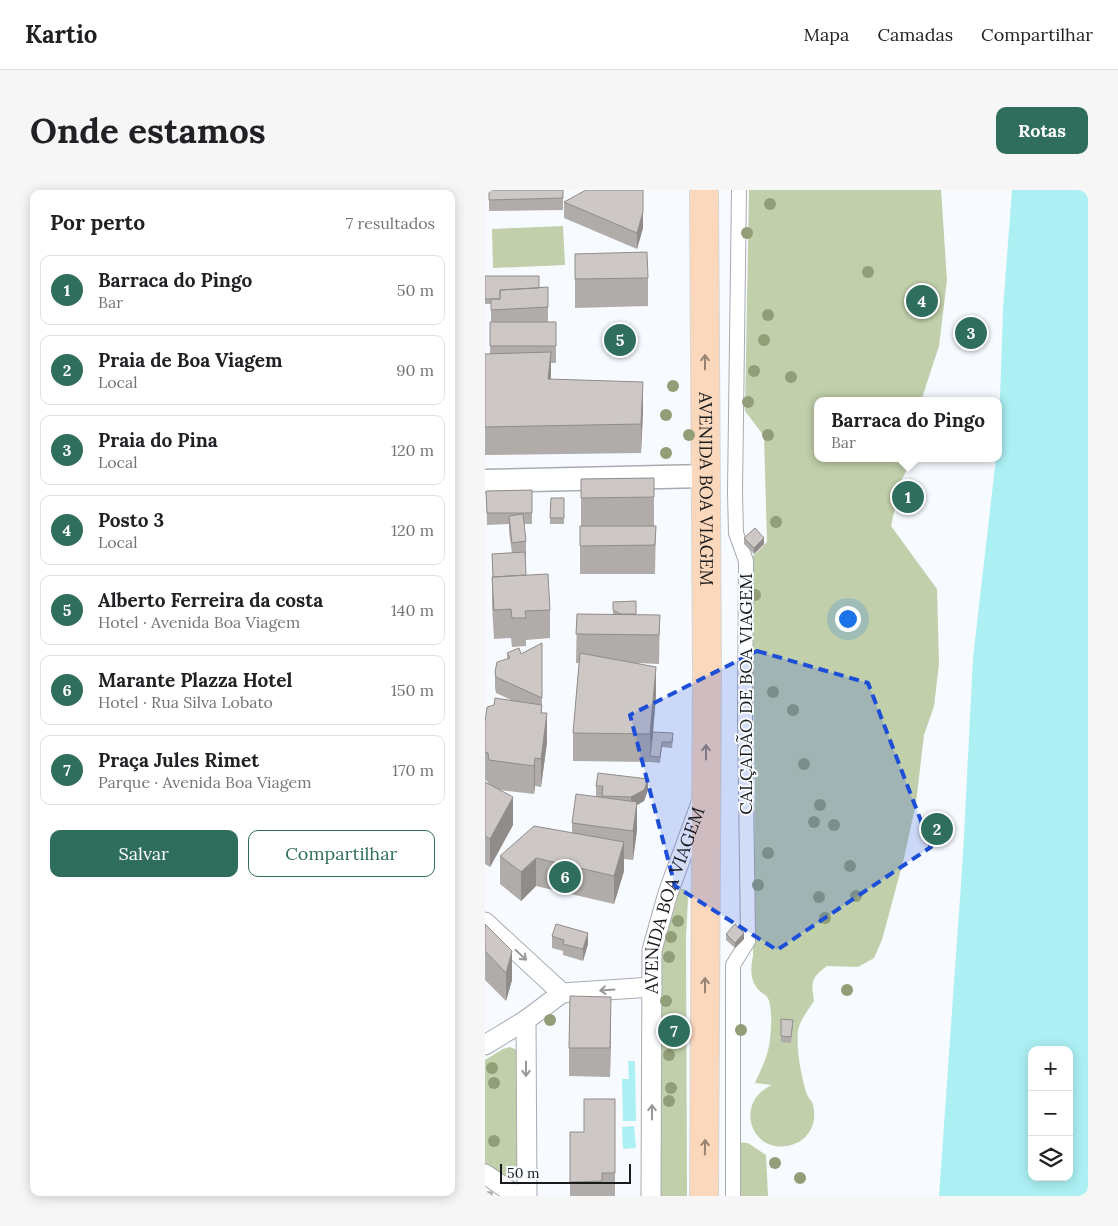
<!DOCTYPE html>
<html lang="pt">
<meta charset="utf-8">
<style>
:root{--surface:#fff;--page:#f6f6f6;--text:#202124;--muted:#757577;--line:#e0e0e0;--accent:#2f6e5c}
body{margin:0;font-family:Lora,serif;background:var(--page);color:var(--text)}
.controls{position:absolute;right:15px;bottom:15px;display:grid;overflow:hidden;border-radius:10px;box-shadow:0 2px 12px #0003}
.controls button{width:45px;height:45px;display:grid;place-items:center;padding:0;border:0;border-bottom:1px solid var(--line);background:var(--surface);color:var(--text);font:25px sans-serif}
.scale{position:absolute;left:15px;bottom:12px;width:131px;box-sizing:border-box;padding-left:5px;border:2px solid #191a1c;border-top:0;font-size:14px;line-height:18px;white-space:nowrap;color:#191a1c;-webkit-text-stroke:4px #f7faff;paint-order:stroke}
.you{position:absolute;left:362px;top:428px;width:18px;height:18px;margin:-12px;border:4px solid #fff;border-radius:50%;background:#1a73e8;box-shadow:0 0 0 8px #1a73e833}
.badge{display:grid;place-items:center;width:32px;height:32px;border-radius:50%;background:var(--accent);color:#fff;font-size:16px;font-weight:700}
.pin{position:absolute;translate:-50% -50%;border:2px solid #fff;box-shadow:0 1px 5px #0006}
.popup{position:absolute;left:329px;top:207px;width:188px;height:65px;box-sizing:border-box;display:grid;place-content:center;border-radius:10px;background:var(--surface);filter:drop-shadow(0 1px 4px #0005);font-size:16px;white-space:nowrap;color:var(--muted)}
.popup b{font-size:19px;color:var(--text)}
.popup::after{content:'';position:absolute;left:50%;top:100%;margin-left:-10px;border:10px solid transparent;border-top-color:var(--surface)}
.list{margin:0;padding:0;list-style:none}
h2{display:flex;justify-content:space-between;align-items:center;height:65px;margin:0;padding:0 20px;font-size:21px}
h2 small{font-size:16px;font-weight:400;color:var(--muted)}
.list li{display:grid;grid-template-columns:32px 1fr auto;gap:15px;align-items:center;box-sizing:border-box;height:70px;margin:0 10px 10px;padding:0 10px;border:1px solid var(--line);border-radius:10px}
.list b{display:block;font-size:19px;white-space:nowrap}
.list p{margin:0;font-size:16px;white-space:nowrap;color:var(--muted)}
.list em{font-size:16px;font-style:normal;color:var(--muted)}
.actions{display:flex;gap:10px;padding:15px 20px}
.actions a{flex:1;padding:11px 0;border:1px solid var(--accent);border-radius:10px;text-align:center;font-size:18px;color:var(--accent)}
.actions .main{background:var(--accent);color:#fff}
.icon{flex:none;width:28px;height:28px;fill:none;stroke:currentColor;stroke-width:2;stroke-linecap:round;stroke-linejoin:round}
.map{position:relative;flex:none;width:603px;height:1006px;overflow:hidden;border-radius:10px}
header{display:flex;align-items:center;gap:30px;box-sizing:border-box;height:70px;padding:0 25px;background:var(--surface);border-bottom:1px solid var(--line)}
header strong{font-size:24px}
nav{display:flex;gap:28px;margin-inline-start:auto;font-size:18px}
.intro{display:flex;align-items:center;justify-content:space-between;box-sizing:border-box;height:120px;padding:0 30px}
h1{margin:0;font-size:35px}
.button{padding:12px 22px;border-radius:10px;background:var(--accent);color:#fff;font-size:18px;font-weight:700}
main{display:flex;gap:30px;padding:0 30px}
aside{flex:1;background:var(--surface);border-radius:10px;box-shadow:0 2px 12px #0003}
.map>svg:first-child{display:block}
.green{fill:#c1cfaa}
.water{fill:#acf0f4;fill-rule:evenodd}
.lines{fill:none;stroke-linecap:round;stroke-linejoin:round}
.pedestrian-casing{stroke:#a8abb0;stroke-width:16}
.minor-casing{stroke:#a8abb0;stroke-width:21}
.tertiary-casing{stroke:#a8abb0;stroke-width:25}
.primary-casing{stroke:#d6d6d6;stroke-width:30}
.pedestrian{stroke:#fff;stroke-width:14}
.minor{stroke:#fff;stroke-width:19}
.tertiary{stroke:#fff;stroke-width:22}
.primary{stroke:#fbd7bb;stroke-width:28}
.tree{fill:#929e78}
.wall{fill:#b0aca9}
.shaded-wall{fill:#908c8a}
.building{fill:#cdc8c5;stroke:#908c8a}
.oneway{stroke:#958273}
.oneway2{stroke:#989899}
.marked{fill:#1d4ed8;fill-opacity:0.2;stroke:#1d4ed8;stroke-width:4;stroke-dasharray:10 6;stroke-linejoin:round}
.labels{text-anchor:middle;stroke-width:4;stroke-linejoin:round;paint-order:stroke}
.street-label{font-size:18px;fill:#191a1c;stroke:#f7faff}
</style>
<header>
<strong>Kartio</strong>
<nav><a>Mapa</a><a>Camadas</a><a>Compartilhar</a></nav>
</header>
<div class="intro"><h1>Onde estamos</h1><a class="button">Rotas</a></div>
<main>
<aside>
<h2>Por perto<small>7 resultados</small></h2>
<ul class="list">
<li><span class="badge">1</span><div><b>Barraca do Pingo</b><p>Bar</p></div><em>50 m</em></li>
<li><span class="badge">2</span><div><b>Praia de Boa Viagem</b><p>Local</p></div><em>90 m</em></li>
<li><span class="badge">3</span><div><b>Praia do Pina</b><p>Local</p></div><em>120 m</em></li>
<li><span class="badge">4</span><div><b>Posto 3</b><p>Local</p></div><em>120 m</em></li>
<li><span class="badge">5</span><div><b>Alberto Ferreira da costa</b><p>Hotel · Avenida Boa Viagem</p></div><em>140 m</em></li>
<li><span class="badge">6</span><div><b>Marante Plazza Hotel</b><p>Hotel · Rua Silva Lobato</p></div><em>150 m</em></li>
<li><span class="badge">7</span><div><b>Praça Jules Rimet</b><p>Parque · Avenida Boa Viagem</p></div><em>170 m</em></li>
</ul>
<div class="actions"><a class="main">Salvar</a><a>Compartilhar</a></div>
</aside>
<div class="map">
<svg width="603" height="1006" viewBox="0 0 603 1006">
<rect width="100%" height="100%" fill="#f7faff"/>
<path class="green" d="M264,0H456L462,90L454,156L436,211H333V268H428L416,291L406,336L452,399L454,474L449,516L439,545L431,613L419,668L397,750L389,768L373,777L342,776C326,788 326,791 329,811C323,821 315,829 313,841C311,858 316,885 321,902C322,906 325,909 327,912C331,923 330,936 322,945C318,950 313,953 306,955C266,966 248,912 287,895L270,893C274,884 279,874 282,864C286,854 289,815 282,807C281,805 278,804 276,802C265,793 265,779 268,766L270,600L266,368L282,352L279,246L260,221Z
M78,36L80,75L8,78L7,39Z
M193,699H198L201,701L203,709L201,746L202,1006H175L176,762Z
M25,857L34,861L33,985L24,989L0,978V870L18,859Z
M252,952L263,953L281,965L283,1006H251Z"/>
<path class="water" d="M527,0H603V1006H454L478,665L488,468L511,268H513L518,119ZM547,860H584V987H547Z
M143,871H150L151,931H138L137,889H144Z
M149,936L151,958L138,959L137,937Z"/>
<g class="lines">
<defs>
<path id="pedestrian" d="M248,1006V775L263,751V746L260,528L261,371L251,343L250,302L254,0"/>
<g id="minor">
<path d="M0,732L77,803L167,797"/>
<path d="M41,830L42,1006"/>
<path d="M0,855L41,830L77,803"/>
<path d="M0,984L32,1006"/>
<path id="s1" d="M166,1006L167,760L183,703L216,613"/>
</g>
<path id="tertiary" d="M0,291L220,286"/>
<g id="primary">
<path id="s2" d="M219,0L222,480L219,1006"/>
</g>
</defs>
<use href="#pedestrian" class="pedestrian-casing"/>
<use href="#minor" class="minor-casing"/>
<use href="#tertiary" class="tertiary-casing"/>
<use href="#primary" class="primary-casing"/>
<use href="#pedestrian" class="pedestrian"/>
<use href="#minor" class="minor"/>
<use href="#tertiary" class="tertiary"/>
<use href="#primary" class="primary"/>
</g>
<g class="tree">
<circle cx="285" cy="14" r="6"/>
<circle cx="262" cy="43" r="6"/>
<circle cx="383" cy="82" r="6"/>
<circle cx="283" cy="125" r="6"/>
<circle cx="279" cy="150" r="6"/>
<circle cx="269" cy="181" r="6"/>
<circle cx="306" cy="187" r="6"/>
<circle cx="188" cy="196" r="6"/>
<circle cx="263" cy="212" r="6"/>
<circle cx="181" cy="225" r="6"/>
<circle cx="204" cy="245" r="6"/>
<circle cx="283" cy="245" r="6"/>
<circle cx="181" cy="263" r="6"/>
<circle cx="291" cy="332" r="6"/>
<circle cx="270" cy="405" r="6"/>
<circle cx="288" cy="502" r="6"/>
<circle cx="308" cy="520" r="6"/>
<circle cx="319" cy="574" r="6"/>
<circle cx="335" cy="615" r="6"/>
<circle cx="329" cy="632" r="6"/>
<circle cx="349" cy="635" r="6"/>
<circle cx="283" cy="663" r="6"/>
<circle cx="365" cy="676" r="6"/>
<circle cx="273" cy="695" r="6"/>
<circle cx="371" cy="706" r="6"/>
<circle cx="334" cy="707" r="6"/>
<circle cx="340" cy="728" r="6"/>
<circle cx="193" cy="731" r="6"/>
<circle cx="186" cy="747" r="6"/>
<circle cx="184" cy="767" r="6"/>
<circle cx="362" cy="800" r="6"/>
<circle cx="181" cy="811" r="6"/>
<circle cx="65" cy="830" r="6"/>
<circle cx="179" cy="835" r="6"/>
<circle cx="256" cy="840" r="6"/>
<circle cx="184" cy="865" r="6"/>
<circle cx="7" cy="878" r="6"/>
<circle cx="9" cy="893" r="6"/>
<circle cx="186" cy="898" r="6"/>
<circle cx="184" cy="911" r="6"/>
<circle cx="9" cy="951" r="6"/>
<circle cx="290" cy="973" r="6"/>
<circle cx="315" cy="988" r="6"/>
</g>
<path class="wall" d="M4,0H78V20L4,21Z
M79,12L158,38L152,59L79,28Z
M90,64L163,88V116L90,118Z
M0,86L54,98L63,117V132H71V173H66V189L158,221L156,263L0,265V164H5L6,132V114H0Z
M427,102L446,114L441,120H434L428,116Z
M169,288V336H171L170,384H95V336H96V289Z
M47,300V334H39L41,351V368H40L41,385L65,420V448L41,450V456L27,457L26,448L9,449L7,416V387H8L7,364L27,363L24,342V334L2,335L1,301Z
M66,308H79V334H65Z
M259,348L279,354L269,364L259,354Z
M151,411V425H175L174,474L152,473L171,506L168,542L188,549L187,558L177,557L175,573L165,572L88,571V543L94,473H91L92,424H128V412Z
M57,453V523L62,552L56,597L50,596L49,604L15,600L28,635L5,677L0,674V592L3,593V592L0,590V532L26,510L11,503L10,498V482L22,469V463L36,464Z
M111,596L163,600L159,611L152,615V640L148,670L139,669V681L129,714L51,696L36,711L15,694V666L87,643V633L111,606Z
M0,734L27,790L21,811L0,790Z
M241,744L259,749L250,758L241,750Z
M67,746L103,754L98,771L78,765V761L67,758Z
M296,829L308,830L306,853L296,852Z
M126,836L125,887L84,886V858Z
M130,909V1006H85V942H99Z"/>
<path class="shaded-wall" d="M158,22V38L152,59V43Z
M446,108V114L441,120V114Z
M66,162V190L63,189Z
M158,192V221L156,263V234Z
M279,348V354L269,364V358Z
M171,477V506L166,566L165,544Z
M62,523V552L56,597V569Z
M50,568V596L49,604V576Z
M163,589V600L159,611L152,615V640L148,670V641L146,618V607Z
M28,607V635L5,677V649Z
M139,652V681L129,714V686Z
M51,668V696L36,711V682Z
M103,743V754L98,771V759Z
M259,743V749L250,758V753Z
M27,761V790L21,811V783Z
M126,807V836L125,887V858Z"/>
<path class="building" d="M4,0H78V8L4,10Z
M101,0H158V22L152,43L79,12Z
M162,62L163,88L90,89V64Z
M0,86H54V98L15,100V109H0Z
M428 105a9 9 0 1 1 18 0a9 9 0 1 1-18 0Z
M63,97V117L6,120V109H15V100Z
M5,132H71V156H5Z
M66,162L63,189L158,192L156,234L0,237V164Z
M169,288V307L96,308V289Z
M47,300V323H2L1,301Z
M66,308H79V328H65Z
M38,324L41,351L27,353L24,326Z
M95,336H171L170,355L95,356Z
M270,338L279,348L269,358L259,348Z
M40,362L41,385L8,387L7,364Z
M63,384L65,420L40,421L41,428H27L26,419L9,420L7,387Z
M151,411V424H136L128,420V412Z
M92,424L175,425L174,445L91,444Z
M57,453V508L11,487L10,482L12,472L25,468L22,463L34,458L36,464Z
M95,463L171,477L165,544L88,543Z
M10,508L57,515L56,523H62L56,569L50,568L49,576L4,570L3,563L0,562V532L2,517L9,515Z
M168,542L188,543L187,552H177L175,567L165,566Z
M113,583L163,589L159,600L146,607L117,606L118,596H111Z
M0,592L28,607L5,649L0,646Z
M91,604L152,612L148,641L87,633Z
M49,636L139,652L129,686L51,668L36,682L15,666Z
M0,734L27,761L21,783L0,761Z
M71,734L103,743L98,759L78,754L79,750L67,746Z
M250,734L259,743L250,753L241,744Z
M85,806L126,807L125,858H84Z
M296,829L308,830L306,847L296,846Z
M99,909H130V983H117V991L85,992V942H99Z
M0,1002H7V1006H0Z"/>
<defs><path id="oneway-shaft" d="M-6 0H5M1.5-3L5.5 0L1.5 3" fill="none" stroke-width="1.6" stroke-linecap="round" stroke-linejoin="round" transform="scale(1.25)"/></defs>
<g class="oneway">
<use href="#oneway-shaft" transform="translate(220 172) rotate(-90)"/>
<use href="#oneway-shaft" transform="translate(221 562) rotate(-90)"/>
<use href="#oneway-shaft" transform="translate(220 795) rotate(-90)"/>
<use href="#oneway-shaft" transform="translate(220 957) rotate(-89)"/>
</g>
<g class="oneway2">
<use href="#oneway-shaft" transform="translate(36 765) rotate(43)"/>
<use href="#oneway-shaft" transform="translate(122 800) rotate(176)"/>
<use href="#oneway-shaft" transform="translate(41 879) rotate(90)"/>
<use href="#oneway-shaft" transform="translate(167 922) rotate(-90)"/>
</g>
<path class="marked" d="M272,461L383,493L446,657L292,760L190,696L145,525Z"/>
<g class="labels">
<g class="street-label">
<text dy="6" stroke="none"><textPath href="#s2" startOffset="299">AVENIDA BOA VIAGEM</textPath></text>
<text transform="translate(261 504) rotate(-90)" y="6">CALÇADÃO DE BOA VIAGEM</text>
<text dy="6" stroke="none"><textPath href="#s1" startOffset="299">AVENIDA BOA VIAGEM</textPath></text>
</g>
</g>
</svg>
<div class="controls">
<button>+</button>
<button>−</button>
<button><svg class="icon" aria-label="layers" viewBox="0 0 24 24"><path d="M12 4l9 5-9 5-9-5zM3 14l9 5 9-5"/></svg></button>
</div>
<div class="scale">50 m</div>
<div class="you"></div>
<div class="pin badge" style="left:423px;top:307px">1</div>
<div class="popup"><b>Barraca do Pingo</b>Bar</div>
<div class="pin badge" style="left:452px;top:639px">2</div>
<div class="pin badge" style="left:486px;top:143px">3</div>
<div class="pin badge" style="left:437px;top:111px">4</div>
<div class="pin badge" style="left:135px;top:150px">5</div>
<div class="pin badge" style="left:80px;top:687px">6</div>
<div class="pin badge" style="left:189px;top:841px">7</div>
</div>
</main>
